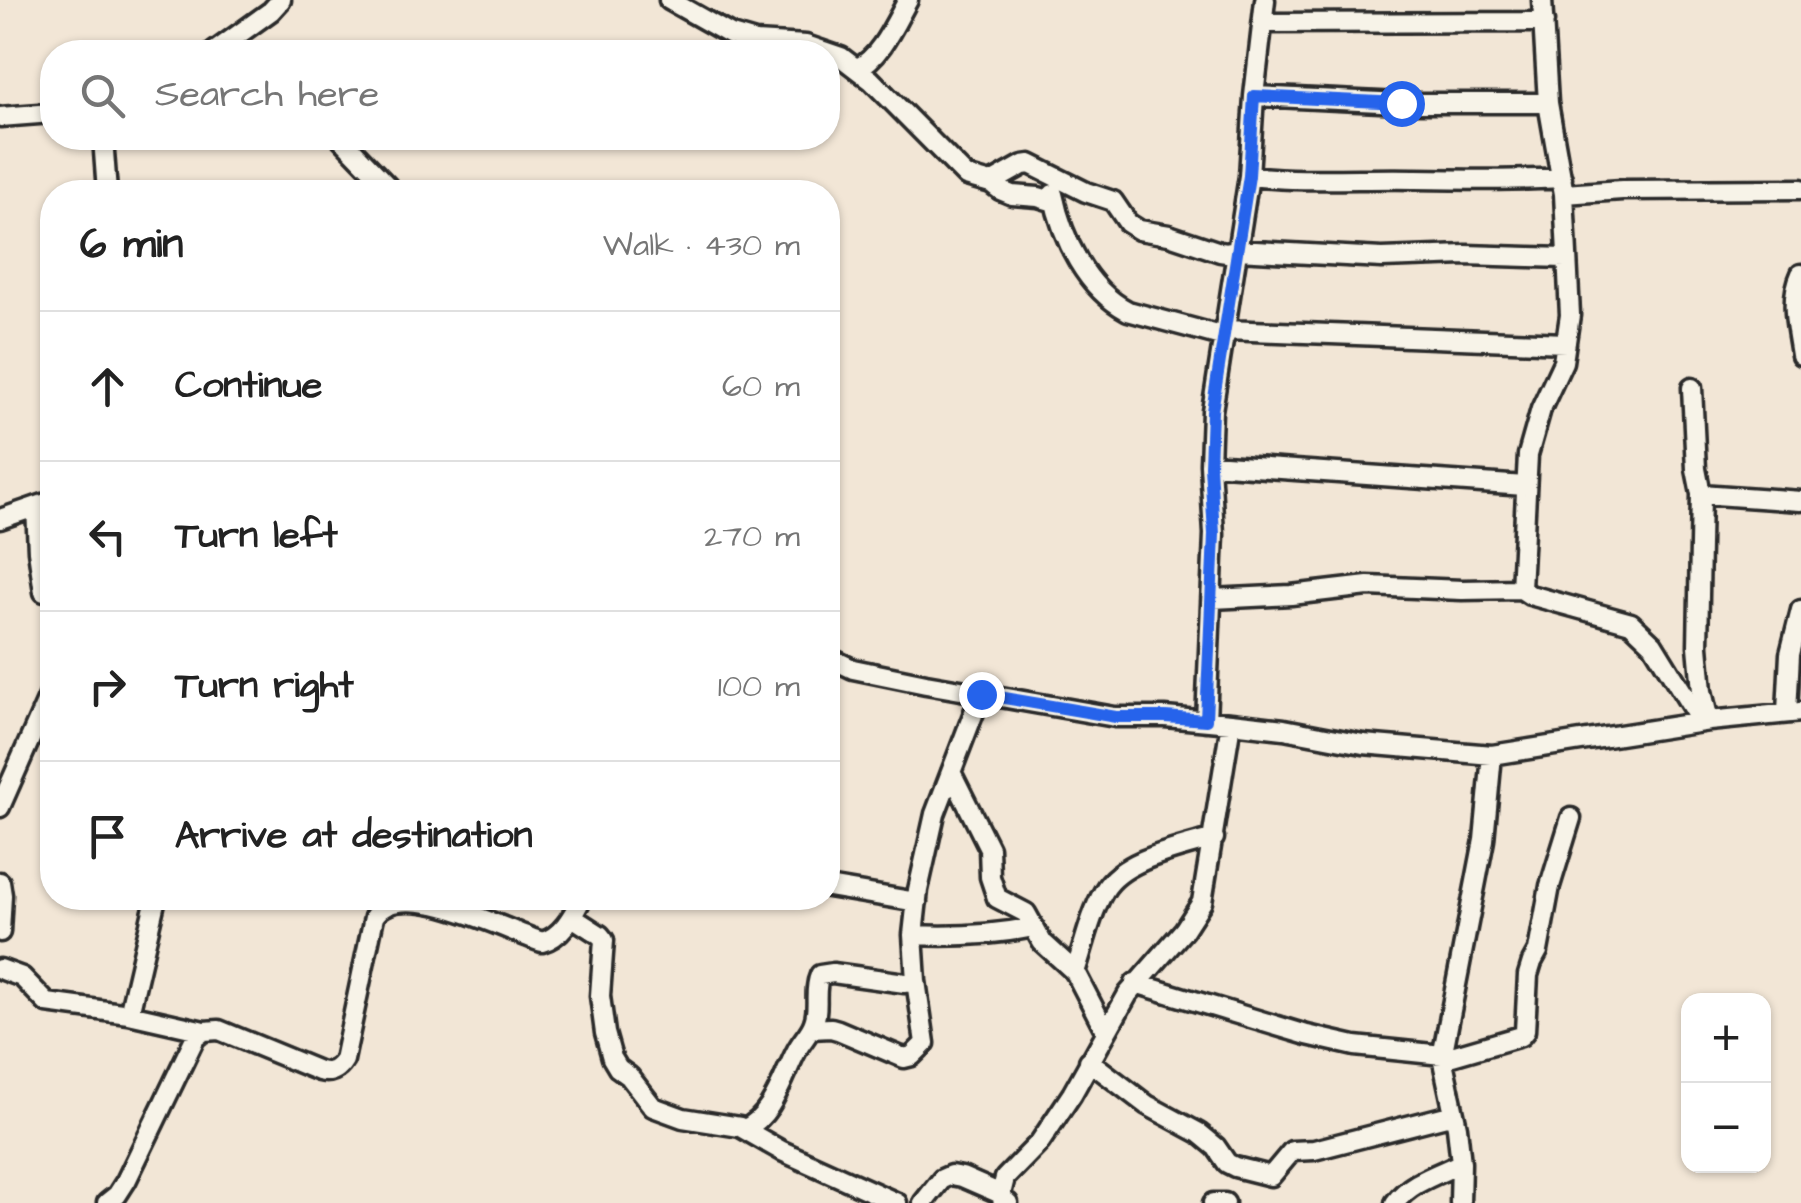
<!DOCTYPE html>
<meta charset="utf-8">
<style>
:root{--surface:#fff;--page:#f2f2f2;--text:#222;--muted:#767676;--line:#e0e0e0}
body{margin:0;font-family:"Architects Daughter",sans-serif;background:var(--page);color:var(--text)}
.controls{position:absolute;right:30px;bottom:30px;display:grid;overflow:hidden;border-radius:20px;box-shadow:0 2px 8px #0004}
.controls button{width:90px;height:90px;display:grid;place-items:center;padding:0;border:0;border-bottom:2px solid var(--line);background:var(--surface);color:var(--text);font:50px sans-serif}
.stop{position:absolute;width:30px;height:30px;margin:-22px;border:8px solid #2563eb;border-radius:50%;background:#fff}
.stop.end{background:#2563eb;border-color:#fff;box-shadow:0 2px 10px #0008}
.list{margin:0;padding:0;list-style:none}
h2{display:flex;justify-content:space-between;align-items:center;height:130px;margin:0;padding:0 40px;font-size:42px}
h2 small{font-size:32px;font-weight:400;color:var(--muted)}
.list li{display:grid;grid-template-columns:65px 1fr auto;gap:30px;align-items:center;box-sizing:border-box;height:150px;padding:0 40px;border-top:2px solid var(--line)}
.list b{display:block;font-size:38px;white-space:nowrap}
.list em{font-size:32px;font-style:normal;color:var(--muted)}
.icon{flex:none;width:55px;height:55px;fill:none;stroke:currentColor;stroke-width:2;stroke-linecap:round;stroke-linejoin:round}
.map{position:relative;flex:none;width:1801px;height:1203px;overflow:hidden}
.search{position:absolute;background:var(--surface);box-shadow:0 2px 8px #0004;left:40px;top:40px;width:800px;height:110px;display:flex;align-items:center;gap:25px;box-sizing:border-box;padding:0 35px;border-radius:40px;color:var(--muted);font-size:38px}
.panel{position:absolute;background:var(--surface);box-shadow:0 2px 8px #0004;left:40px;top:180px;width:800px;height:730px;border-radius:40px}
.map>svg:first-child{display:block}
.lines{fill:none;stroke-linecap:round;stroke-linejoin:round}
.minor-casing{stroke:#2b2b2b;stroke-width:25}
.minor{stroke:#f7f3e8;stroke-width:18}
.route{stroke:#2563eb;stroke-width:12}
</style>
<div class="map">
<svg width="1801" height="1203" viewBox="0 0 1801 1203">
<rect width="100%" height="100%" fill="#f2e6d6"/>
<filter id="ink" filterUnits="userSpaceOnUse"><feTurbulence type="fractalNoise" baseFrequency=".01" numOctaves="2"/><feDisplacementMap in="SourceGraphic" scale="20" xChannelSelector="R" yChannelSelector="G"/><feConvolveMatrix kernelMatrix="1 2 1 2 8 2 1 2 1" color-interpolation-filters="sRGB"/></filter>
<g filter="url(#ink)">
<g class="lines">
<defs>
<path id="minor" d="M669,0L731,35L755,42L806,45L841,57L871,80L966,176L991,183L1000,190L1012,195L1038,197L1055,202
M1542,0L1548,103L1564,194L1570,315L1563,362L1541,409L1528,455L1521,589L1530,595L1631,623L1653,644L1701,722
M1263,23L1544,22
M214,52L271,11L281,0
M857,68C880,59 896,21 908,0
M1254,96L1401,103H1548
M0,117L52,113
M103,138L107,192
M341,138L393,192
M1249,176C1304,182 1358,178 1414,179C1464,180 1512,181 1562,178
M991,183L1023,165L1030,164L1086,192L1113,201L1128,223L1139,230L1169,235L1220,252L1227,253L1237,250L1382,258L1466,255L1565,258
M1053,194C1062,238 1086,289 1128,311L1225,337
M1564,194L1622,190L1801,189
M1801,274C1789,300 1797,327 1801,355
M1226,330L1566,343
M1692,388L1696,469L1701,494L1698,646L1702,691L1709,721
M1210,464L1525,486
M1701,494L1801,501
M36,507L38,551L44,592
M0,519L52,501
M1212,599L1291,595L1368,586L1462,590L1521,589
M828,657L853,669L926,684L1115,717H1165L1231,723L1284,729L1363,744L1492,755L1709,721L1801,712
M1787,712L1790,654L1801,610
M1206,721L1214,534L1210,464L1212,411L1249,176L1254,96L1265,0
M951,772L989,848L990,877L997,898L1026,913L1042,942L1075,972L1106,1032
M0,807L52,689
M0,882L2,895L0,932
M828,887L917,902
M572,917L600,935L604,940L600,996L605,1033L612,1058L618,1068L629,1076L653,1107L683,1118L740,1127L782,1151L897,1203
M913,935C954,937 994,935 1034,927
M0,969L22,977L47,1003L129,1014L204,1031
M1075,972C1084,946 1090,915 1104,891C1122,859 1181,848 1214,838
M1135,983L1307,1035L1355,1046L1452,1056L1521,1036L1525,1031L1528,975L1532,962L1538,951L1550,886L1571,818
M129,1014L156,898
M811,1029L831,1028L838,1030L904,1058L912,1056L925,1043L916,981L913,935L918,890L935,814L981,694
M1089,1061L1147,1105L1199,1133L1216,1147L1227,1163L1235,1167L1271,1176L1292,1151L1314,1150L1454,1114
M744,1129C773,1117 783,1076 797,1050C802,1040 811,1032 814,1022C820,1007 813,991 820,975L833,973L905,983L916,981
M107,1203L117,1195L126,1181L195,1038L204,1031L219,1030L319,1071C330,1074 338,1070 344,1060L374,917C398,874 508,931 542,942C562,937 573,915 582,898
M923,1203L942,1179L951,1175L962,1177L1001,1194
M1008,1203L1002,1199L1001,1194L1005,1178L1040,1142L1072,1094L1128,994L1184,930L1202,902L1231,723
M1213,1203H1225
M1395,1203C1410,1182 1439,1174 1461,1163
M1460,1203L1461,1163L1457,1127L1442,1057L1484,840L1492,755"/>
</defs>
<use href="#minor" class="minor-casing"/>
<use href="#minor" class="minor"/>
</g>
</g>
<g class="lines" filter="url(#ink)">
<path class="route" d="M981,694L1116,717H1165L1206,720L1214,534L1210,466L1212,411L1249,176L1254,96L1401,103"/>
</g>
</svg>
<div class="controls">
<button>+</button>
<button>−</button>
</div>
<div class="stop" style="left:1401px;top:103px"></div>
<div class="stop end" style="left:981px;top:694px"></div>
<div class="search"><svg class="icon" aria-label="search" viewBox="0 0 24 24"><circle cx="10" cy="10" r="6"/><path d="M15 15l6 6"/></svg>Search here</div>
<section class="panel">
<h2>6 min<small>Walk · 430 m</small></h2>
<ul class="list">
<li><svg class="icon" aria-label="ahead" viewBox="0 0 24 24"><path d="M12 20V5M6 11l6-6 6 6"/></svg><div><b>Continue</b></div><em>60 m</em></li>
<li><svg class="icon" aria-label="left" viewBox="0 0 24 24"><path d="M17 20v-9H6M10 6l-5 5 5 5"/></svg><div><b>Turn left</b></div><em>270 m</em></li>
<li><svg class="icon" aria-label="right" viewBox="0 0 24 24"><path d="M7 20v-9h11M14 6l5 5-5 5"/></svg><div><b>Turn right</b></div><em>100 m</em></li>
<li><svg class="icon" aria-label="arrive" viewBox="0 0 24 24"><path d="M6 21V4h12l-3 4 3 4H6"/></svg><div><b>Arrive at destination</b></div></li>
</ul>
</section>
</div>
